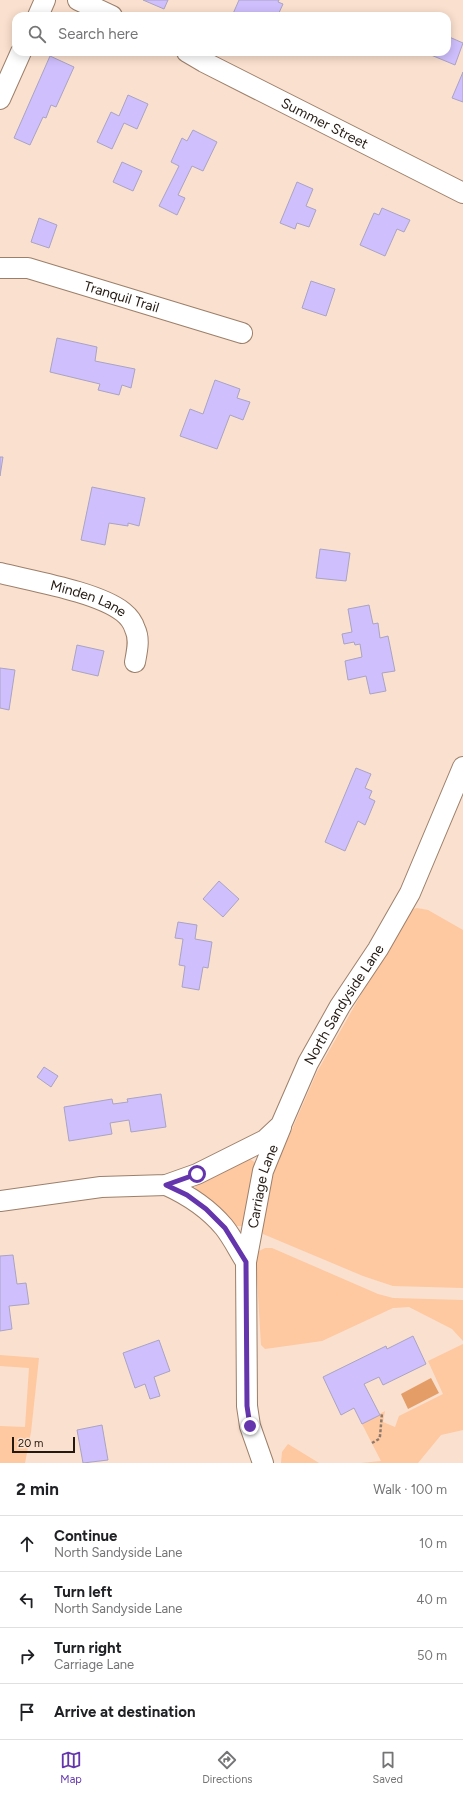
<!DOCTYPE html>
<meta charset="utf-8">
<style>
:root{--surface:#fff;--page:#f6f6f6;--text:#202124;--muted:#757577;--line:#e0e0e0;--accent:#6435ad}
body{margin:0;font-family:Figtree,sans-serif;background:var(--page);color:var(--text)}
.scale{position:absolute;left:12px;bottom:10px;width:63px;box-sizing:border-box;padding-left:4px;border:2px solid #241911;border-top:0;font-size:11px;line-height:14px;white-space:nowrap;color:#241911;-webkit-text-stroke:3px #fae0ce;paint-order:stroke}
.stop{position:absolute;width:12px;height:12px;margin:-9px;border:3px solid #6435ad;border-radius:50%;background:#fff}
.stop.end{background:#6435ad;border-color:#fff;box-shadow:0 1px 4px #0008}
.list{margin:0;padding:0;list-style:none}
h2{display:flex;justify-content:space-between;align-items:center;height:52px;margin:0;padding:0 16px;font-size:17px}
h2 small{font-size:13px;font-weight:400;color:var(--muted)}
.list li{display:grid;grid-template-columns:26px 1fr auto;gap:12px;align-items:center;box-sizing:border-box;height:56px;padding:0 16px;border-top:1px solid var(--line)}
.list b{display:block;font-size:15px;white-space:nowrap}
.list p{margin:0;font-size:13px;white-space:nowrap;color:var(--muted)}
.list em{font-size:13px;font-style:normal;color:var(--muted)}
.icon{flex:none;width:22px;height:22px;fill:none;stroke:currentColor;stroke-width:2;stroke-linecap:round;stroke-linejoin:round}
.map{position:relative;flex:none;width:463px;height:1463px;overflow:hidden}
.search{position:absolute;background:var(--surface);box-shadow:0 2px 10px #0003;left:12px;right:12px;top:12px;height:44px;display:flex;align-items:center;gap:10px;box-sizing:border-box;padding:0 14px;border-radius:12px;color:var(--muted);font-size:15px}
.sheet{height:276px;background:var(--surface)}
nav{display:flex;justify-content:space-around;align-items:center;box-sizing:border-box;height:56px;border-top:1px solid var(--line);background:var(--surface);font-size:11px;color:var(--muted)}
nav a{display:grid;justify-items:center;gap:2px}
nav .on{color:var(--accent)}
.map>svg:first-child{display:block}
.green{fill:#fec8a0}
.water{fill:#e49d66}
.building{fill:#cfbffd;stroke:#aaa3c3}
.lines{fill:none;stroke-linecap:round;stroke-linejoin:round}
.minor-casing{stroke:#9c7f6a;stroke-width:22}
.path{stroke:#8d7a6d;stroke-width:2.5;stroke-dasharray:3 2;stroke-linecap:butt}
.minor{stroke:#fff;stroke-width:20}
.route{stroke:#6435ad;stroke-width:5}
.labels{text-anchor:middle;stroke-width:3;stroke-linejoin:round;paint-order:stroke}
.street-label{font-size:14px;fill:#241911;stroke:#fae0ce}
</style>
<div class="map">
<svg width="463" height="1463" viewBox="0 0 463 1463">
<rect width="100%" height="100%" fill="#fae0ce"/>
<path class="green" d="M417,908L428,910L463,930V1288L393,1286L363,1276L263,1234L262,1220L275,1168L317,1072L409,910Z
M250,1159L256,1163L245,1224L242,1226H234L196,1192L195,1185Z
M265,1248H272L378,1294L393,1298L463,1300V1341L452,1329L409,1307L393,1308L322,1341L265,1349L261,1345L256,1260L259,1251Z
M463,1344V1430L441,1435L418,1463H361L381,1461L362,1424L385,1411L383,1422L395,1427L399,1416L443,1394L428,1361Z
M0,1355L39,1358L31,1432L25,1463H0V1426L25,1427L29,1368L0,1366Z
M288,1444L319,1463H281L282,1452Z"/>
<path class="water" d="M431,1378L439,1393L408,1409L401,1394Z"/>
<path class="building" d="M143,0H168L164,9Z
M239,0H279L278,2L283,4L278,15L273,13L272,16H232Z
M447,36L463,43L455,65L431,55L432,52H447Z
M50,56L74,67L56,107L51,105L46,118L43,117L30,145L14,138Z
M463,72V102L452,98Z
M128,95L148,104L137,129L124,123L112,149L97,142L111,112L119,116Z
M193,130L217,142L203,171L192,166L178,195L185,198L177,215L159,206L179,166L171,162L182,138L187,141Z
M122,162L142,171L133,191L113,182Z
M297,182L313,189L306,206L316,210L309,227L297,223L295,229L280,223Z
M382,208L410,220L404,232L397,229L385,256L360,245L374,213L379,215Z
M39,218L57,225L49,248L31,242Z
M311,281L335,289L326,316L302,308Z
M57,338L97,347L95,361L135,369L131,388L122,385L119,395L98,390L100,384L50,372Z
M215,380L240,389L237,398L250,402L243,420L230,415L217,449L180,436L190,409L203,414Z
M0,457H3L0,476Z
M92,487L145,498L139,526L128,523V526L109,523L105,545L81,540Z
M320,549L350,553L346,581L316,578Z
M369,605L373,624L378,623L380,638L388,636L395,671L382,673L386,691L370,694L366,676L348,680L345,661L362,657L360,644L355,645L354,642L344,644L342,634L352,632L348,609Z
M77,645L104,651L98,676L72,670Z
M0,668L15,670L9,710L0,708Z
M356,768L371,774L365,788L372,791L369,798L375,801L365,825L358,821L345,851L325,842Z
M219,881L239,899L223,917L203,899Z
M178,922L197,925L195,939L212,942L208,968L203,967L199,990L182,987L185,966L179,965L183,939L175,938Z
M44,1067L58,1076L51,1087L37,1077Z
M161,1094L166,1127L131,1132L129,1120L110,1123L112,1134L69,1141L64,1107L112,1099L113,1104L128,1102L127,1099Z
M13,1255L17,1284L26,1283L29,1304L9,1306L12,1329L0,1331V1256Z
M413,1336L426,1364L383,1385L379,1377L364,1384L380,1415L362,1424L354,1408L341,1415L323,1377L386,1346L387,1349Z
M159,1340L170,1371L154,1377L160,1396L150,1399L145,1384L135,1388L123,1353Z
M102,1425L108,1460L83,1463L77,1430Z"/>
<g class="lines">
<defs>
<g id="minor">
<path d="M78,0L112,16"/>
<path d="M38,16L45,0"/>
<path id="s1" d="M187,52L204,62L463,193"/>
<path d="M0,99L21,52"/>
<path id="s2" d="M0,268H28L242,333"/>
<path id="s3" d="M0,573C32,581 98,592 123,612C128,616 133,622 135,629C140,639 137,651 135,662"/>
<path d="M166,1185C188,1195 208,1208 224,1227C232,1237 239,1251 246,1262"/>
<path id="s4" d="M0,1201L101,1187L166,1185L197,1174L265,1140L281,1125L308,1063L340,1006L378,949L410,893L463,767"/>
<path id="s5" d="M263,1463L250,1426L247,1406L246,1262L263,1171L281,1127"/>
</g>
</defs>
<use href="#minor" class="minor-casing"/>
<path class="path" d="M372,1443L379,1439L380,1436L382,1413"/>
<use href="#minor" class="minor"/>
</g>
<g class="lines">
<path class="route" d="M197,1174L166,1185L187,1195L206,1209L225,1228L246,1262L247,1406L250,1426"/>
</g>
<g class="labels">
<g class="street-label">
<text dy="5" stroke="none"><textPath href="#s1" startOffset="155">Summer Street</textPath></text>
<text dy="5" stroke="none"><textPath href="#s2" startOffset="126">Tranquil Trail</textPath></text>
<text dy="5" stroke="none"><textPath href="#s3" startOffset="92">Minden Lane</textPath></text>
<text dy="5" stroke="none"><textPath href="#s4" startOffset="434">North Sandyside Lane</textPath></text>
<text dy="5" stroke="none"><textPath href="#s5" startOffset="281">Carriage Lane</textPath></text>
</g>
</g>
</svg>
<div class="scale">20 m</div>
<div class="stop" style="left:197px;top:1174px"></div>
<div class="stop end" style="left:250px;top:1426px"></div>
<div class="search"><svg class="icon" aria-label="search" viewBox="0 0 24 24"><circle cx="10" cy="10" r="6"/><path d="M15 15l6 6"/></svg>Search here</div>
</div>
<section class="sheet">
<h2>2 min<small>Walk · 100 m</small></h2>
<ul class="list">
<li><svg class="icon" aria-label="ahead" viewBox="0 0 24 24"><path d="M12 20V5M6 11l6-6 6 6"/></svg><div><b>Continue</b><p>North Sandyside Lane</p></div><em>10 m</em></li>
<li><svg class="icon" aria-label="left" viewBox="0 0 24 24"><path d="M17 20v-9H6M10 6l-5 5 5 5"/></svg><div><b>Turn left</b><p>North Sandyside Lane</p></div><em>40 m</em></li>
<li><svg class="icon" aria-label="right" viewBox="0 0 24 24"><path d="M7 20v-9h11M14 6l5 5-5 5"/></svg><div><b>Turn right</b><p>Carriage Lane</p></div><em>50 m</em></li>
<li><svg class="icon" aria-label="arrive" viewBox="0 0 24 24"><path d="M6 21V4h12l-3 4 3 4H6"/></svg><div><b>Arrive at destination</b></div></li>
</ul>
</section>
<nav>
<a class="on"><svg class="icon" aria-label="map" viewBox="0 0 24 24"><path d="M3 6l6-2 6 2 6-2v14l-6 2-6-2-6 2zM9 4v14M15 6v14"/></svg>Map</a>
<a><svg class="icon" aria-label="directions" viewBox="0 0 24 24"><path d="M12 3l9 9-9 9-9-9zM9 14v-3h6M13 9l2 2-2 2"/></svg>Directions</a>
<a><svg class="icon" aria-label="saved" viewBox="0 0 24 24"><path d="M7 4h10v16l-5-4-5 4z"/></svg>Saved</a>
</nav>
